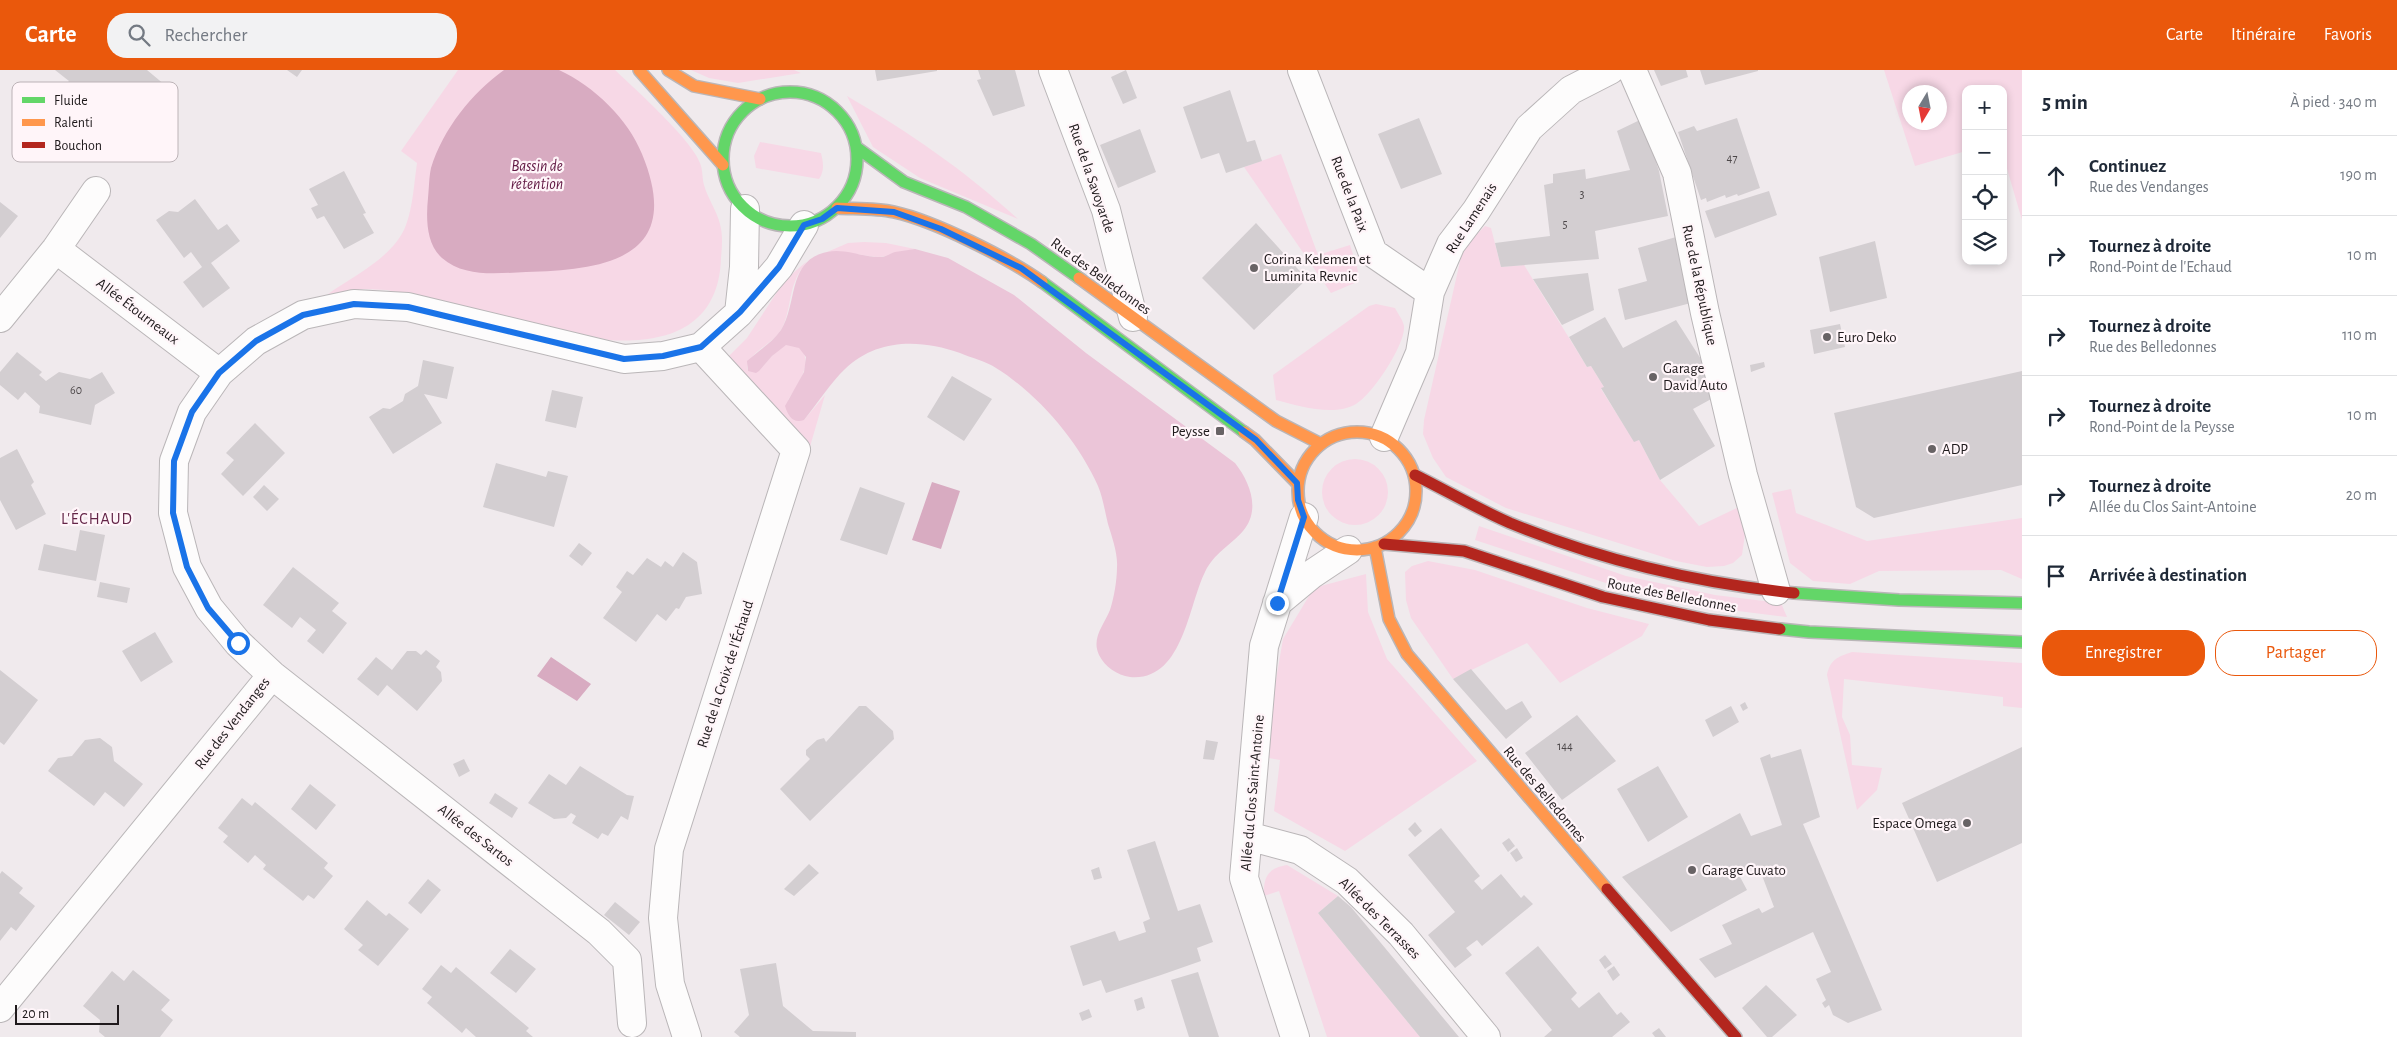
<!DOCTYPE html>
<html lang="fr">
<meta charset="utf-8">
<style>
:root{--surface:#fff;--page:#f2f2f3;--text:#1f2937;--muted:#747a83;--line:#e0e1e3;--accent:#ea580c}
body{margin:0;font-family:"Alegreya Sans",sans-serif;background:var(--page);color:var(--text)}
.controls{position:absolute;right:15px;top:15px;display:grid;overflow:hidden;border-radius:10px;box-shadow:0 2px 8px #0003}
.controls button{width:45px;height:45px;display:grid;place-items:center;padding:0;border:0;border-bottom:1px solid var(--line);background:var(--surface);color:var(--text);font:25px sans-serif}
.compass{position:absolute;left:1902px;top:15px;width:45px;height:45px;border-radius:50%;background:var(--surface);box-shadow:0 2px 8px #0003;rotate:190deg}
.scale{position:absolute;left:15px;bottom:12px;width:104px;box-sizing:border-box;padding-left:5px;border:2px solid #1f1a1c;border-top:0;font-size:14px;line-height:18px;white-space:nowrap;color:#1f1a1c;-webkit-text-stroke:4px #fff5f9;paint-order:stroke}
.stop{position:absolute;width:15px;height:15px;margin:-11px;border:4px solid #1a73e8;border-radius:50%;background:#fff}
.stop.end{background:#1a73e8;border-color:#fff;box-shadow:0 1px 5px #0008}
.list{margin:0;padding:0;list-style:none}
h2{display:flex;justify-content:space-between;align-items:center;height:65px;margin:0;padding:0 20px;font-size:21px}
h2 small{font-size:16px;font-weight:400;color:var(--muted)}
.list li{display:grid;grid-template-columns:32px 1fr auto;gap:15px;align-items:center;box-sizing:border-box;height:80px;padding:0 20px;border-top:1px solid var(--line)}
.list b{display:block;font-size:19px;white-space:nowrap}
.list p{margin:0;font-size:16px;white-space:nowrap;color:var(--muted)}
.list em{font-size:16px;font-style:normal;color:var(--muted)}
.actions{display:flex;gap:10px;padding:15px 20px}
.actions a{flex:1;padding:11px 0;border:1px solid var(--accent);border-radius:20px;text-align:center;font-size:18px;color:var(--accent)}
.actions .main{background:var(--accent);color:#fff}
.icon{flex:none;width:28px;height:28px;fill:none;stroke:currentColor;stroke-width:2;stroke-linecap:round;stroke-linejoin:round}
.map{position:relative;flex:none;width:2022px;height:967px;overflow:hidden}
header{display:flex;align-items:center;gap:30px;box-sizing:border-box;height:70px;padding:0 25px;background:var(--accent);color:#fff}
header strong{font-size:24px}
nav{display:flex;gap:28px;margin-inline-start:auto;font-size:18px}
.search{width:350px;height:45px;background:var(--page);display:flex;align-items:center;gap:12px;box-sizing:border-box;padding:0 18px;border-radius:20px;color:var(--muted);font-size:19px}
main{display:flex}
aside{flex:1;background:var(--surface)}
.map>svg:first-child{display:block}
.green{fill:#f7d8e6;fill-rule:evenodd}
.forest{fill:#ebc5d8}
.water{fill:#d8abc1}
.building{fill:#d3ced1}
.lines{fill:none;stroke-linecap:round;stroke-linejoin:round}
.street-casing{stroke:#bab6b8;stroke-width:30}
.fast-casing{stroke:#bab6b8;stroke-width:14}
.slow-casing{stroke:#bab6b8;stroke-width:14}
.jam-casing{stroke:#bab6b8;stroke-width:14}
.street{stroke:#fdfcfc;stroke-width:28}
.fast{stroke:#63d668;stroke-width:11}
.slow{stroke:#ff974d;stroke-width:11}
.jam{stroke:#b3261e;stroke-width:11}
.route{stroke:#1a73e8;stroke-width:6}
.poi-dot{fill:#686365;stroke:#fff5f9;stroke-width:2}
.labels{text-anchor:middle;stroke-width:4.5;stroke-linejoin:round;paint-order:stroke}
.number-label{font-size:12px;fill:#4c4749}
.street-label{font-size:15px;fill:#1f1a1c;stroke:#fff5f9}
.poi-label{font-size:15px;fill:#1f1a1c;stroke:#fff5f9;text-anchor:start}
.water-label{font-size:16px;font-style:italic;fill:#621944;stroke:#fff5f9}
.neighbourhood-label{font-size:16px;letter-spacing:1px;fill:#642548;stroke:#fff5f9}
.key{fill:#fff5f9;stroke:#bcb3b7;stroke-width:1}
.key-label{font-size:14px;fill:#1f1a1c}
</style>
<header>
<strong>Carte</strong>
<div class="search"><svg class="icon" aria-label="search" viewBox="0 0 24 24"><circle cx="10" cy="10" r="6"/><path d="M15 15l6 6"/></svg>Rechercher</div>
<nav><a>Carte</a><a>Itinéraire</a><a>Favoris</a></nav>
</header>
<main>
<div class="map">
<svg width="2022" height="967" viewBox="0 0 2022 967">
<rect width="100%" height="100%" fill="#f0eaed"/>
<path class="green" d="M458,0H615C635,19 692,70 700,93C703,100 702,108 704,115C708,129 717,141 720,154C723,165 722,177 721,188C719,256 669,274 609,270L387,220L364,219L328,224C355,205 394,187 406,155C413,136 414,113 417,93L401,81Z
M691,0H794L801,3L738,13L709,8Z
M1884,0H2022V150L2003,85V19H1966V81L1915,96ZM1910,22H1940V52H1910Z
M847,26C910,63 963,99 1018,149L920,108L873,77Z
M760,72L821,83C823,92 825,100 819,109L756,98L754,86Z
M1281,84L1318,185L1350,175C1353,186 1361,201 1357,212L1331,223L1244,97Z
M1485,156L1491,158L1501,197L1524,195L1587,297L1591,296L1604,317L1601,319L1634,371L1639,370L1660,410L1699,456L1741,436L1745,464L1742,485L1733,493L1724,496L1707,497L1676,491L1506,438L1446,407L1433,388L1423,364L1424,350L1461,187L1467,174Z
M864,172L886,173L915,179C907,180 884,187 879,187C861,186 845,181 827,182L848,173Z
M806,192C803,198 798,203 796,209C789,224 790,242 782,258C774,274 751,280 747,297L748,301C753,300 760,299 763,296C769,290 777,278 786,275C790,274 795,276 798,277C816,289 797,317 788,330L804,350L825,325L809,380L725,290L747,268L785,210Z
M1376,234L1395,238C1398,244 1403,250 1404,256C1406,274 1372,325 1356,334C1334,347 1299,336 1276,330L1273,305L1369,236Z
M1322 422a33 33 0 1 1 66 0a33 33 0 1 1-66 0Z
M1791,419L1796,443L1867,471L2022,448V509L2001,500L1879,501L1850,514L1813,511L1790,493L1772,423Z
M1479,456L1626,506L1715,525L1781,533L1787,547L1714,538L1624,519L1475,470Z
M1428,491L1475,500L1587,538L1649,554L1642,566L1560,613L1527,573L1453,609L1411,548L1406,530L1405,502L1412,496Z
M1366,504L1368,542L1387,589L1477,691L1345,781L1274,741L1280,690L1269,688L1273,627L1283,569L1312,521L1317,517Z
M1852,582L2022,593V638L2003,636V627L1844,609L1842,647L1850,665L1852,695L1882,698L1877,720L1857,740L1827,605C1830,590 1837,587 1852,582Z
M1287,795L1338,826L1318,843L1420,967H1327L1279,821L1264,826C1263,807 1268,798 1287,795Z"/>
<path class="forest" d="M915,179L948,188L1014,225L1086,283L1235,393C1250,412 1261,440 1243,461C1230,476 1214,483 1205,502C1188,536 1183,612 1130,607C1117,605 1105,597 1099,585C1091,568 1104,555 1110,540C1114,528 1117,510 1117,497C1118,484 1112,467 1108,454C1105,442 1103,428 1098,416C1078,371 1038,324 996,298C986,291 971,288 960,283C921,269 877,268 845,299C832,311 816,335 804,350C793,354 788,346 785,336L804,302L806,287L799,278L786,275L772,286L759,301L756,303L748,301L747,291C759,280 772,273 781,260C798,233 787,190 827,182C846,178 863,188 881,187C886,187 891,183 895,182C902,181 908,180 915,179Z"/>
<path class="water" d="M504,0H559C594,16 628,49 642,84C685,188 606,200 526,202C498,203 465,208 442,188C426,174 426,148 428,128C429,119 429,107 431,98C443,59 472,23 504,0Z
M932,412L960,421L941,479L912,470Z
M551,587L591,614L577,631L537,606Z"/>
<path class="building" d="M55,0H147L177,25L137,74L120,61L123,56L101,38L97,42L65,16L69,11Z
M287,0H302L297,7Z
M875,0H937V1L877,11Z
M978,0H1015L1025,36L993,46L977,10L981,9Z
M1126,0L1137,28L1123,34L1111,7Z
M1654,0H1686L1688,7L1661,16Z
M1700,0H1758V1L1705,15Z
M1230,20L1247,72L1255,70L1262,91L1226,103L1219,83L1201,89L1183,37Z
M1419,48L1442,104L1401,119L1378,64Z
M1737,48L1760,118L1738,126L1737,124L1726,128L1725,125L1707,132L1706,128L1701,130L1678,62L1694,56L1697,61Z
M1642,49L1659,101L1668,146L1595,161L1599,189L1501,197L1495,173L1550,166L1544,115L1553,113V104L1585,99L1586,109L1630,100L1617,61Z
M1140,59L1156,102L1118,118L1100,75Z
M344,101L366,143L363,144L374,163L344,179L324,146L317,149L311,138L318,135L309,119Z
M1769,121L1777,145L1715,168L1705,141Z
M195,129L218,160L227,154L240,171L211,193L230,218L203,238L183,212L202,197L191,182L184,188L156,150L169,141L178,142Z
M0,132L18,146L0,168Z
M1256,153L1307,209L1254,260L1202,208Z
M1676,167L1691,233L1625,250L1618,219L1647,211L1638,178Z
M1875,171L1887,228L1830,242L1819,187Z
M1588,203L1594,240L1562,255L1533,209Z
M1605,247L1623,278L1676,250L1706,297L1713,328L1693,339L1715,376L1660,410L1639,370L1634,372L1601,318L1604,317L1591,296L1587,297L1569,267Z
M1840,254L1845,277L1814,284L1810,260Z
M17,282L42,302L39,305L46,311L59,302L90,309L102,302L115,323L95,335L91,355L39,343L40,336L25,322L18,330L0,315V302Z
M423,290L454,297L447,329L424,324L442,353L393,384L369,347L383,338L390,339L403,331L405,324L418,316Z
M1764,292L1765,297L1751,302L1750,295Z
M2022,301V415L1874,448L1856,437L1834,343Z
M952,306L992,329L964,371L927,347Z
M552,320L583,327L576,358L545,351Z
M255,353L285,383L243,426L221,404L234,390L226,383Z
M17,379L34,412L31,415L46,444L16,460L0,430V388Z
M496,393L546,407L548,401L568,406L554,457L483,437Z
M264,415L279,429L267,441L253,427Z
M860,417L905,433L887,485L840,470Z
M80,460L105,465L96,511L38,500L44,474L76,481Z
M579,473L592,483L582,496L569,486Z
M683,482L697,492L702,524L686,527L679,539L676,538L666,551L657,544L636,572L603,548L622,522L616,517L627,501L633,505L647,488L661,497L665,491L673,497Z
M293,497L339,533L332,541L347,553L323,584L307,571L316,560L300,547L292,558L263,535Z
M100,512L130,518L127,533L97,527Z
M155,562L173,592L141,612L122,581Z
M426,580L440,591L436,597L441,602L442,611L417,641L387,615L378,626L357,609L376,587L392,600L407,581H416L421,585Z
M1471,599L1506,640L1522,631L1532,647L1506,669L1453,609Z
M0,600L38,630L4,675L0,672Z
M1745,632L1748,638L1743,641L1740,635Z
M859,636H866L893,661L894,669L810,751L780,719L810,689L806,685V680L817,670L824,668L826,672Z
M1731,636L1739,652L1713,667L1705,650Z
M1577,645L1616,691L1562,730L1525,683Z
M100,668L112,677L114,691L143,714L124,737L105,722L94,736L48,701L58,688L72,686L85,670Z
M1206,670L1218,672L1214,690L1203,689Z
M2022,677V773L1937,812L1902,733Z
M1801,679L1820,747L1803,754L1882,940L1848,953L1833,945L1829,935L1825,938L1822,933L1826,930L1816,909L1831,902L1813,862L1715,908L1699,889L1732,874L1722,855L1759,838L1762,843L1774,837L1758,795L1739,805L1747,820L1671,862L1622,807L1740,743L1751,766L1782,755L1760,688L1770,684L1771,688Z
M464,689L470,701L459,707L453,694Z
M580,696L627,725L634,726L628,750L621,746L608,766L602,763L598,769L572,753L576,746L571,743L566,748L554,749L528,733L549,704L566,715Z
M1658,696L1688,747L1648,772L1617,719Z
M310,714L336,735L316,760L291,739Z
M495,723L518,738L512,748L489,733Z
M242,728L252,736L255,732L328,793L324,798L333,806L314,829L308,825L303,831L263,799L266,795L255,785L248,793L223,772L228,766L218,758Z
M1415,752L1422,761L1415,767L1408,759Z
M1441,758L1480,806L1474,811L1482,820L1501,804L1521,828L1524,825L1533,834L1482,876L1477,870L1466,878L1472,885L1455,898L1428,865L1455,842L1408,785Z
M1509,768L1515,776L1508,782L1502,773Z
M1155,771L1178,841L1200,834L1213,872L1197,878L1201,891L1161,905L1106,923L1101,910L1083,916L1070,876L1115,861L1119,871L1146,862L1143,852L1150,849L1127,780Z
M1517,778L1523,788L1516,792L1510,783Z
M809,794L819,803L794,826L784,819Z
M1099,797L1102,808L1094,810L1091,800Z
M2,801L23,818L19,823L35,836L16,861L11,857L0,871V804Z
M428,809L441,820L421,844L408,833Z
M1338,826L1351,837L1459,967H1420L1318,843Z
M367,830L386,846L389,843L409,859L378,896L358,880L363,875L344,859Z
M615,832L640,852L629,865L604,845Z
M1538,876L1577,923L1571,929L1579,938L1599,922L1617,945L1621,942L1630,952L1612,967H1544L1552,960L1505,903Z
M510,879L536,899L516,923L490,903Z
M1605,885L1612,894L1605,899L1599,890Z
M776,893L783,936L813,961L856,962V967H740L734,962L749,945L740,899Z
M441,895L451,903L456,897L529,958L526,961L533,967H476L466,958L462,963L427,933L432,927L422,919Z
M1614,896L1620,905L1613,911L1607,901Z
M133,900L170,930L161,940L173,950L160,967H105L99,962L100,950L83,936L112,901L124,911Z
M1198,902L1219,967H1189L1171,910Z
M1766,915L1797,945L1772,967H1767L1742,938Z
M1142,927L1145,938L1137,941L1134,930Z
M1089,939L1092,947L1082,951L1079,943Z
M1659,958L1666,967H1655L1652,963Z"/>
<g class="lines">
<defs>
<path id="street" d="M1053,0L1106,140L1133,247
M1302,0L1373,183L1430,222
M1632,0L1677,103L1705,243L1743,405L1776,521
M56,179L219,303
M739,243L744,197L745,139
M0,248L56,179L96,121
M1384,367L1420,283L1430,222L1451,174L1476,141L1529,58L1571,20L1610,0
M1277,533L1312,504L1348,480
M1248,766L1300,780L1347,811L1401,864L1486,967
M0,938L272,605
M632,953L627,890L599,862L272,605L238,573L209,538L187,497L173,443L174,391L192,342L219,303L256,271L303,245L354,234L408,237L624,289L663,286L701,277L739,243L779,197L804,155
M687,967L670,914L663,848L669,779L796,380L701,277
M1295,967L1244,808L1264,576L1304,447"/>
<path id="fast" d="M723 89a67 67 0 1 1 134 0a67 67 0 1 1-134 0Z
M856,77L904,112L966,137L1031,174L1079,208
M1042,212L1244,362
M1794,523L1899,530L2022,533
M1780,559L1809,562L2022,572"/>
<path id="slow" d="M639,0L723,95
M668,0L694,16L760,29
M837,138C855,139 876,138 894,142C935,151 1008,188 1042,212
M1079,208L1276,351L1321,374
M1298 421a59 59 0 1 1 118 0a59 59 0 1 1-118 0Z
M1244,362L1255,370L1297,413
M1375,477L1389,549L1407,584L1607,819"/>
<path id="jam" d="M1415,405C1447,421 1478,439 1510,453C1600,490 1698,513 1794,523
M1384,474L1464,481L1603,527L1709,550L1780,559
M1607,819L1736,967"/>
</defs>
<use href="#street" class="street-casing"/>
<use href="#fast" class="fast-casing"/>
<use href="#slow" class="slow-casing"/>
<use href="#jam" class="jam-casing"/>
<use href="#street" class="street"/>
<use href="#fast" class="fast"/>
<use href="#slow" class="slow"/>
<use href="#jam" class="jam"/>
</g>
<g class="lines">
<path class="route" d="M238,573L208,538L187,497L173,443L174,391L192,342L219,303L256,271L303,245L354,234L408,237L624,289L663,286L701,277L740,242L779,197L804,155L822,149L837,138L894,142L941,159L1021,198L1256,370L1297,413L1298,430L1304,447L1277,533"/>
</g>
<g class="poi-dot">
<circle cx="1254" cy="198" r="5"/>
<circle cx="1827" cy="267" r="5"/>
<circle cx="1653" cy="307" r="5"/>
<rect x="1215" y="356" width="10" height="10" rx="2.5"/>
<circle cx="1932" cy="379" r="5"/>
<circle cx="1967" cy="753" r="5"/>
<circle cx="1692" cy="800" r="5"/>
</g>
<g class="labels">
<g class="number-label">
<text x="1732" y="92">47</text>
<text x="1582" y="128">3</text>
<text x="1565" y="158">5</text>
<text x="76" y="324">60</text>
<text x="1565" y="680">144</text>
</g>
<g class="street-label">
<text transform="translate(1092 108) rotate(71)" y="5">Rue de la Savoyarde</text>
<text transform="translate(1350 124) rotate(69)" y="5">Rue de la Paix</text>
<text transform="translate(1471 148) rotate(-57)" y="5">Rue Lamenais</text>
<text transform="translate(1101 206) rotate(36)" y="5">Rue des Belledonnes</text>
<text transform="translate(1700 215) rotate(78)" y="5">Rue de la République</text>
<text transform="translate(138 241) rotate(37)" y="5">Allée Étourneaux</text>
<text transform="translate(1672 525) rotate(11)" y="5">Route des Belledonnes</text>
<text transform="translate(725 604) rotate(-72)" y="5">Rue de la Croix de l'Échaud</text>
<text transform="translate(232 653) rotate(-52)" y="5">Rue des Vendanges</text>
<text transform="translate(1252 723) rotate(-85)" y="5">Allée du Clos Saint-Antoine</text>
<text transform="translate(1545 724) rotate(50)" y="5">Rue des Belledonnes</text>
<text transform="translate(476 765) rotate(38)" y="5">Allée des Sartos</text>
<text transform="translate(1380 848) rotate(45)" y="5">Allée des Terrasses</text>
</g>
<g class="poi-label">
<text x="1264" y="194">Corina Kelemen et<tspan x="1264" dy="17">Luminita Revnic</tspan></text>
<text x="1837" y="272">Euro Deko</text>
<text x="1663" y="303">Garage<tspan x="1663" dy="17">David Auto</tspan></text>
<text x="1210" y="366" text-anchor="end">Peysse</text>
<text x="1942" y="384">ADP</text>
<text x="1957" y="758" text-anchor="end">Espace Omega</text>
<text x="1702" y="805">Garage Cuvato</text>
</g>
<g class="water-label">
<text x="537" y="101">Bassin de<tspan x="537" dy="18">rétention</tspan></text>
</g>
<g class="neighbourhood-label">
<text x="97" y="454">L'ÉCHAUD</text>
</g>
</g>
<rect x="12" y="12" width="166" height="80" rx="8" class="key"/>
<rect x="22" y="27" width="23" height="6" fill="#63d668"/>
<rect x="22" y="49" width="23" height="7" fill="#ff974d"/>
<rect x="22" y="72" width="23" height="6" fill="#b3261e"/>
<g class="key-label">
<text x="54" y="35">Fluide</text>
<text x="54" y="57">Ralenti</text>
<text x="54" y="80">Bouchon</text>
</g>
</svg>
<div class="controls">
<button>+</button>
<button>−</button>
<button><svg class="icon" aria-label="locate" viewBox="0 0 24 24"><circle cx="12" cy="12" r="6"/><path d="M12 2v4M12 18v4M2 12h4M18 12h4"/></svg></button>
<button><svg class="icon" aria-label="layers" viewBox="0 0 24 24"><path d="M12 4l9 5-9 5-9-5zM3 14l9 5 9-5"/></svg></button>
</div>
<svg class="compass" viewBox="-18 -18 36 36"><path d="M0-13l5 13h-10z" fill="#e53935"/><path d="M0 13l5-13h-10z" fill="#747a83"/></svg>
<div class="scale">20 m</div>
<div class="stop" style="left:238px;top:573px"></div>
<div class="stop end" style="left:1277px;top:533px"></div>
</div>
<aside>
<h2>5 min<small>À pied · 340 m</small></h2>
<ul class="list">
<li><svg class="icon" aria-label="ahead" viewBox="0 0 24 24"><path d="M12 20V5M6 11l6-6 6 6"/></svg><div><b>Continuez</b><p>Rue des Vendanges</p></div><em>190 m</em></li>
<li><svg class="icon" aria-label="right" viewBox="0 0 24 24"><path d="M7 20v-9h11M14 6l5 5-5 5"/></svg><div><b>Tournez à droite</b><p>Rond-Point de l'Echaud</p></div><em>10 m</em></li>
<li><svg class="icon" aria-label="right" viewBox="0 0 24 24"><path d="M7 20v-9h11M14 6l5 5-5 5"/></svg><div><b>Tournez à droite</b><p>Rue des Belledonnes</p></div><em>110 m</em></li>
<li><svg class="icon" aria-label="right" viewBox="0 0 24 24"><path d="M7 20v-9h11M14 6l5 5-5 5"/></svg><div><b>Tournez à droite</b><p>Rond-Point de la Peysse</p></div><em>10 m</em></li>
<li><svg class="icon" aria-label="right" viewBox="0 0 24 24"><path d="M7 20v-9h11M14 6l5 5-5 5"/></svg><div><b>Tournez à droite</b><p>Allée du Clos Saint-Antoine</p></div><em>20 m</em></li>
<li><svg class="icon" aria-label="arrive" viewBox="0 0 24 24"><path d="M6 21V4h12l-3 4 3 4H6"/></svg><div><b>Arrivée à destination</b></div></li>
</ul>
<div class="actions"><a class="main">Enregistrer</a><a>Partager</a></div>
</aside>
</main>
